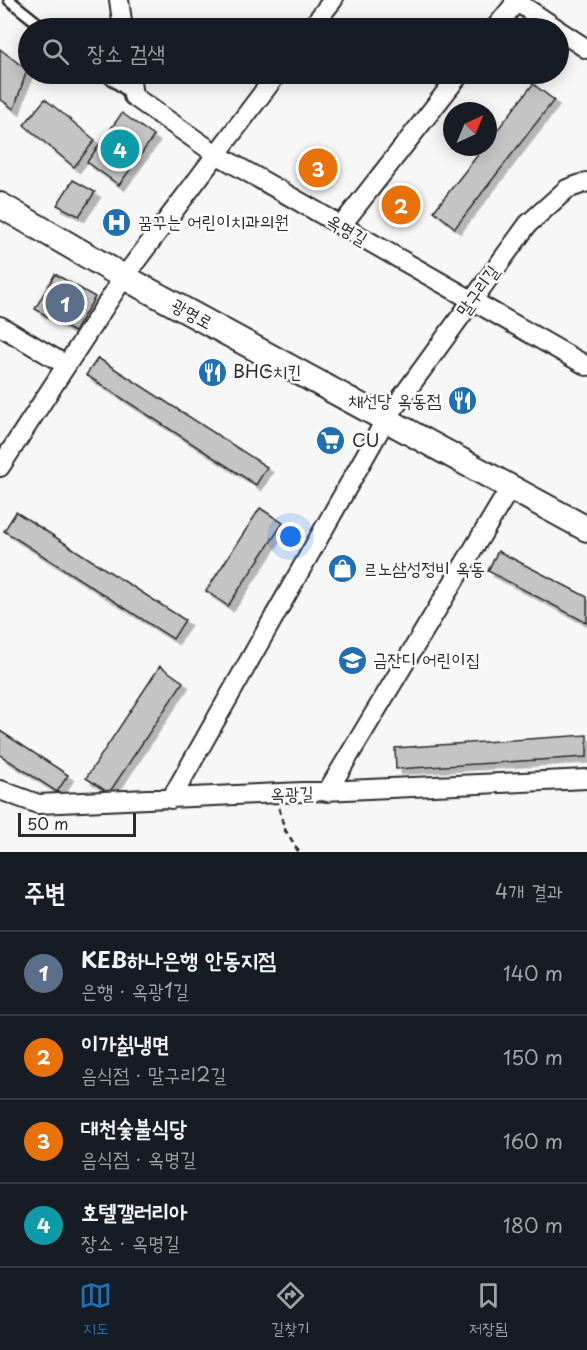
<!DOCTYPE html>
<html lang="ko">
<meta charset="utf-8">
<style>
:root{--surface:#171b24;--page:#20242c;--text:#f1f3f6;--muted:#9ea1a6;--line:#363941;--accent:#1f6fb2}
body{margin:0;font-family:"Playpen Sans","Poor Story",sans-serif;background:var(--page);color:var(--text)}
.compass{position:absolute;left:443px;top:102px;width:54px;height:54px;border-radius:50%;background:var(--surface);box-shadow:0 3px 15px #0003;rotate:44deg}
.scale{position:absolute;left:18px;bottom:15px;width:118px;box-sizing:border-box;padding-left:6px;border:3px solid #2b2b2b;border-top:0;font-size:16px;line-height:21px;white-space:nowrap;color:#2b2b2b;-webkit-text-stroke:4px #fff;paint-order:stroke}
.you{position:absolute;left:291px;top:537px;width:21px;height:21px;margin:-15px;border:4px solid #fff;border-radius:50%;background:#1a73e8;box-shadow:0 0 0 9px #1a73e833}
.badge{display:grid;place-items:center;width:39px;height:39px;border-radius:50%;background:var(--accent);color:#fff;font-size:20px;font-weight:700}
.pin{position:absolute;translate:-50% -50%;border:3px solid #fff;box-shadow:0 2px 6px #0006}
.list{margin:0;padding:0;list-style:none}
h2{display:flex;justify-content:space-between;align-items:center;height:78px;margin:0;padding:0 24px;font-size:26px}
h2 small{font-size:20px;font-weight:400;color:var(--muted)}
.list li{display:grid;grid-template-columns:39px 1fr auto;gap:18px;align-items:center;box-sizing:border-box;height:84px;padding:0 24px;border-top:2px solid var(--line)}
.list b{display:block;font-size:22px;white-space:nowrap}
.list p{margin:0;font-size:20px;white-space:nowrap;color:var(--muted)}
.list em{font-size:20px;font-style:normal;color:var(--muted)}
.icon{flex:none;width:33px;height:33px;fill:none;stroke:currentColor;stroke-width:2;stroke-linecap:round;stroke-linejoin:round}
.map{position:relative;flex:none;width:587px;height:852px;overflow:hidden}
.search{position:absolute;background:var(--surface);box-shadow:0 3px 15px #0003;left:18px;right:18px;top:18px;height:66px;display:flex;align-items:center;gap:15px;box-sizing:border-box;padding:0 21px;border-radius:33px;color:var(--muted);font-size:22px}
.sheet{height:414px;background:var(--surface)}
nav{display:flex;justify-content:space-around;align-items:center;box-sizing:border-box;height:84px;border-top:2px solid var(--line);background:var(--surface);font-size:16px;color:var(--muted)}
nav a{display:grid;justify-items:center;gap:3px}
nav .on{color:var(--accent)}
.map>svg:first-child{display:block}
.building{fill:#c4c4c4;stroke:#2b2b2b;stroke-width:1.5;filter:url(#shadow)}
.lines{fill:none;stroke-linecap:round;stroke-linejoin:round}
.lane-casing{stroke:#2b2b2b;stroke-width:14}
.street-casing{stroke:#2b2b2b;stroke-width:22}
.secondary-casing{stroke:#2b2b2b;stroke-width:28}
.path{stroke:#2b2b2b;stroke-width:3;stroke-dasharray:6 4.5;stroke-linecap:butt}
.lane{stroke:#fff;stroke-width:9}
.street{stroke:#fff;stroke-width:18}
.secondary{stroke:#fff;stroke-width:24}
.labels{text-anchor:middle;stroke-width:5;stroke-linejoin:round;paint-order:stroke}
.poi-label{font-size:18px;fill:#2b2b2b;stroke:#fff;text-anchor:start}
.street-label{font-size:18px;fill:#2b2b2b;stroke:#fff}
</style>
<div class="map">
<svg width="587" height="852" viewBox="0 0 587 852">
<defs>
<filter id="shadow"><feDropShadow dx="5.5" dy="5.5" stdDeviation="0" flood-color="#0004"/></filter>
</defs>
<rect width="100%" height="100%" fill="#f7f7f7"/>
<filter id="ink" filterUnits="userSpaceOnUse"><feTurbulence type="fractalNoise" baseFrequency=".0167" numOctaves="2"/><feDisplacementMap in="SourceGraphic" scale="12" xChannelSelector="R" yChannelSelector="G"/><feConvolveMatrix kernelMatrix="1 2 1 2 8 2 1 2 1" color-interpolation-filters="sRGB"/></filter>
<g filter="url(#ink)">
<path class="building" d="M0,49L27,70L14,109L0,99Z
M533,84L554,100L455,228L434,211L484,147H488V142Z
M45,99L95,140L74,167L24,125Z
M122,113L154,136L119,185L87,162Z
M73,180L95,192L79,216L57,205Z
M55,274L95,297L74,332L35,309Z
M98,358L267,467L256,485L86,375Z
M260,508L283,523L228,606L206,591Z
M16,512L185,620L173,639L4,531Z
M498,551L587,597V623L488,571Z
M160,666L183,682L109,793L86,778Z
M0,731L68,775L57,792L0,755Z
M587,735V757L396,769L395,748Z"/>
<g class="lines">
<defs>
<path id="lane" d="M9,0L44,28
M104,74L131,94"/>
<path id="street" d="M119,0L123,28
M514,0L556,28
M311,28L333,0
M495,28L518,0
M558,30L587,49
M130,74L133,96L216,154L587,366
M341,226L460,74
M0,326L66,365
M0,467L124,277L277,74
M0,790L38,804L587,779
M327,792L510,488
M171,799L386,419L528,224L567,189L587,182"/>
<path id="secondary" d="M0,205L124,277L587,529"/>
</defs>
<use href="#lane" class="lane-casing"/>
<use href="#street" class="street-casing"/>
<use href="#secondary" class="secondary-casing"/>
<path class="path" d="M279,808L285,830L299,852"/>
<use href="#lane" class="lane"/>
<use href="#street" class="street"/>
<use href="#secondary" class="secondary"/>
</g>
</g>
<defs>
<symbol id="hospital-disc" viewBox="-11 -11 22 22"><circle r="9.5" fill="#1f6fb2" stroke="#fff"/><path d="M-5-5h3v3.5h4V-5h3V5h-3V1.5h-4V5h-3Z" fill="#fff"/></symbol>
<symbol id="restaurant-disc" viewBox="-11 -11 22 22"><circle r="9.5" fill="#1f6fb2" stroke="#fff"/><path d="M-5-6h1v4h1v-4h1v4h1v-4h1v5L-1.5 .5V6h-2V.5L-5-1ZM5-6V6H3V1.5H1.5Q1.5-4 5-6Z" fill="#fff"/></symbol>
<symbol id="supermarket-disc" viewBox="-11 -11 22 22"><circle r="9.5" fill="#1f6fb2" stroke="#fff"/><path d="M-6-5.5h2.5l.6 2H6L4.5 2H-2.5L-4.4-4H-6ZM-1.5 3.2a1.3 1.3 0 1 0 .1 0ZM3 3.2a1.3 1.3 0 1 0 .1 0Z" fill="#fff"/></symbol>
<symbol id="shop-disc" viewBox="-11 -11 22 22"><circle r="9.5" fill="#1f6fb2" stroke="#fff"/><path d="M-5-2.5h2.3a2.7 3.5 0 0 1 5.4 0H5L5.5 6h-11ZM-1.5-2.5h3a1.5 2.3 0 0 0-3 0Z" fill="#fff"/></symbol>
<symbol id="school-disc" viewBox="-11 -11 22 22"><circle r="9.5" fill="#1f6fb2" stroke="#fff"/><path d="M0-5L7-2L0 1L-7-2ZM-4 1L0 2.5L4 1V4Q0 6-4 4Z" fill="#fff"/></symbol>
</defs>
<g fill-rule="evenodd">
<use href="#hospital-disc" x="100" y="206" width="33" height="33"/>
<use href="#restaurant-disc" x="196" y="356" width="33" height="33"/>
<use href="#restaurant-disc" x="446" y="384" width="33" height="33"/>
<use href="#supermarket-disc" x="314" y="424" width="33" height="33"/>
<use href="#shop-disc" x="326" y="552" width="33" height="33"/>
<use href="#school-disc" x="336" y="644" width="33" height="33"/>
</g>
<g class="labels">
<g class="poi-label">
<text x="138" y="228">꿈꾸는 어린이치과의원</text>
<text x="233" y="378">BHC치킨</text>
<text x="441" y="407" text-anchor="end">채선당 옥동점</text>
<text x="352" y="447">CU</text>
<text x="363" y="575">르노삼성정비 옥동</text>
<text x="373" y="666">금잔디 어린이집</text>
</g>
<g class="street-label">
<text transform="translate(347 230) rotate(30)" y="6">옥명길</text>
<text transform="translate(478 291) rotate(-54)" y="6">말구리길</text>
<text transform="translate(192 314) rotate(29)" y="6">광명로</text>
<text transform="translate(292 794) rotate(-2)" y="6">옥광길</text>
</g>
</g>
</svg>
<svg class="compass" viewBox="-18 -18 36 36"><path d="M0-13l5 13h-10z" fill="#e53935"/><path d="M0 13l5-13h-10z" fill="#9ea1a6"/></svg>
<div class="scale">50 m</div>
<div class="you"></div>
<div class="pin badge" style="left:65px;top:303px;background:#5c6f8a">1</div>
<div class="pin badge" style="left:401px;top:205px;background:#e8710a">2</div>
<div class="pin badge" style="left:318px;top:168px;background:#e8710a">3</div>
<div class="pin badge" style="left:120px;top:149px;background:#0f9aa8">4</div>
<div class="search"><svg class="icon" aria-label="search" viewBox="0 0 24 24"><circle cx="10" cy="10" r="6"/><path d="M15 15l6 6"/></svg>장소 검색</div>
</div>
<section class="sheet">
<h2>주변<small>4개 결과</small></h2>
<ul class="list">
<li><span class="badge" style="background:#5c6f8a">1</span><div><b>KEB하나은행 안동지점</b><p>은행 · 옥광1길</p></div><em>140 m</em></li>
<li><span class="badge" style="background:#e8710a">2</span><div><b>이가칡냉면</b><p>음식점 · 말구리2길</p></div><em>150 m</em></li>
<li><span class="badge" style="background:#e8710a">3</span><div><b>대천숯불식당</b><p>음식점 · 옥명길</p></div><em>160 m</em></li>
<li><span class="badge" style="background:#0f9aa8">4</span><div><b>호텔갤러리아</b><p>장소 · 옥명길</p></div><em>180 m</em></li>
</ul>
</section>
<nav>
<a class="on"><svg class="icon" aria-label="map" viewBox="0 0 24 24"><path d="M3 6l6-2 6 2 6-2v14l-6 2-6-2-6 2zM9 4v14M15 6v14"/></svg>지도</a>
<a><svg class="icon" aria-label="directions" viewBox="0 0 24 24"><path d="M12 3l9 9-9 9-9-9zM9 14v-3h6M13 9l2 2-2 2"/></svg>길찾기</a>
<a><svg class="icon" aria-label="saved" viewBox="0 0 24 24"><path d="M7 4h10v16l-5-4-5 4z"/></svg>저장됨</a>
</nav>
